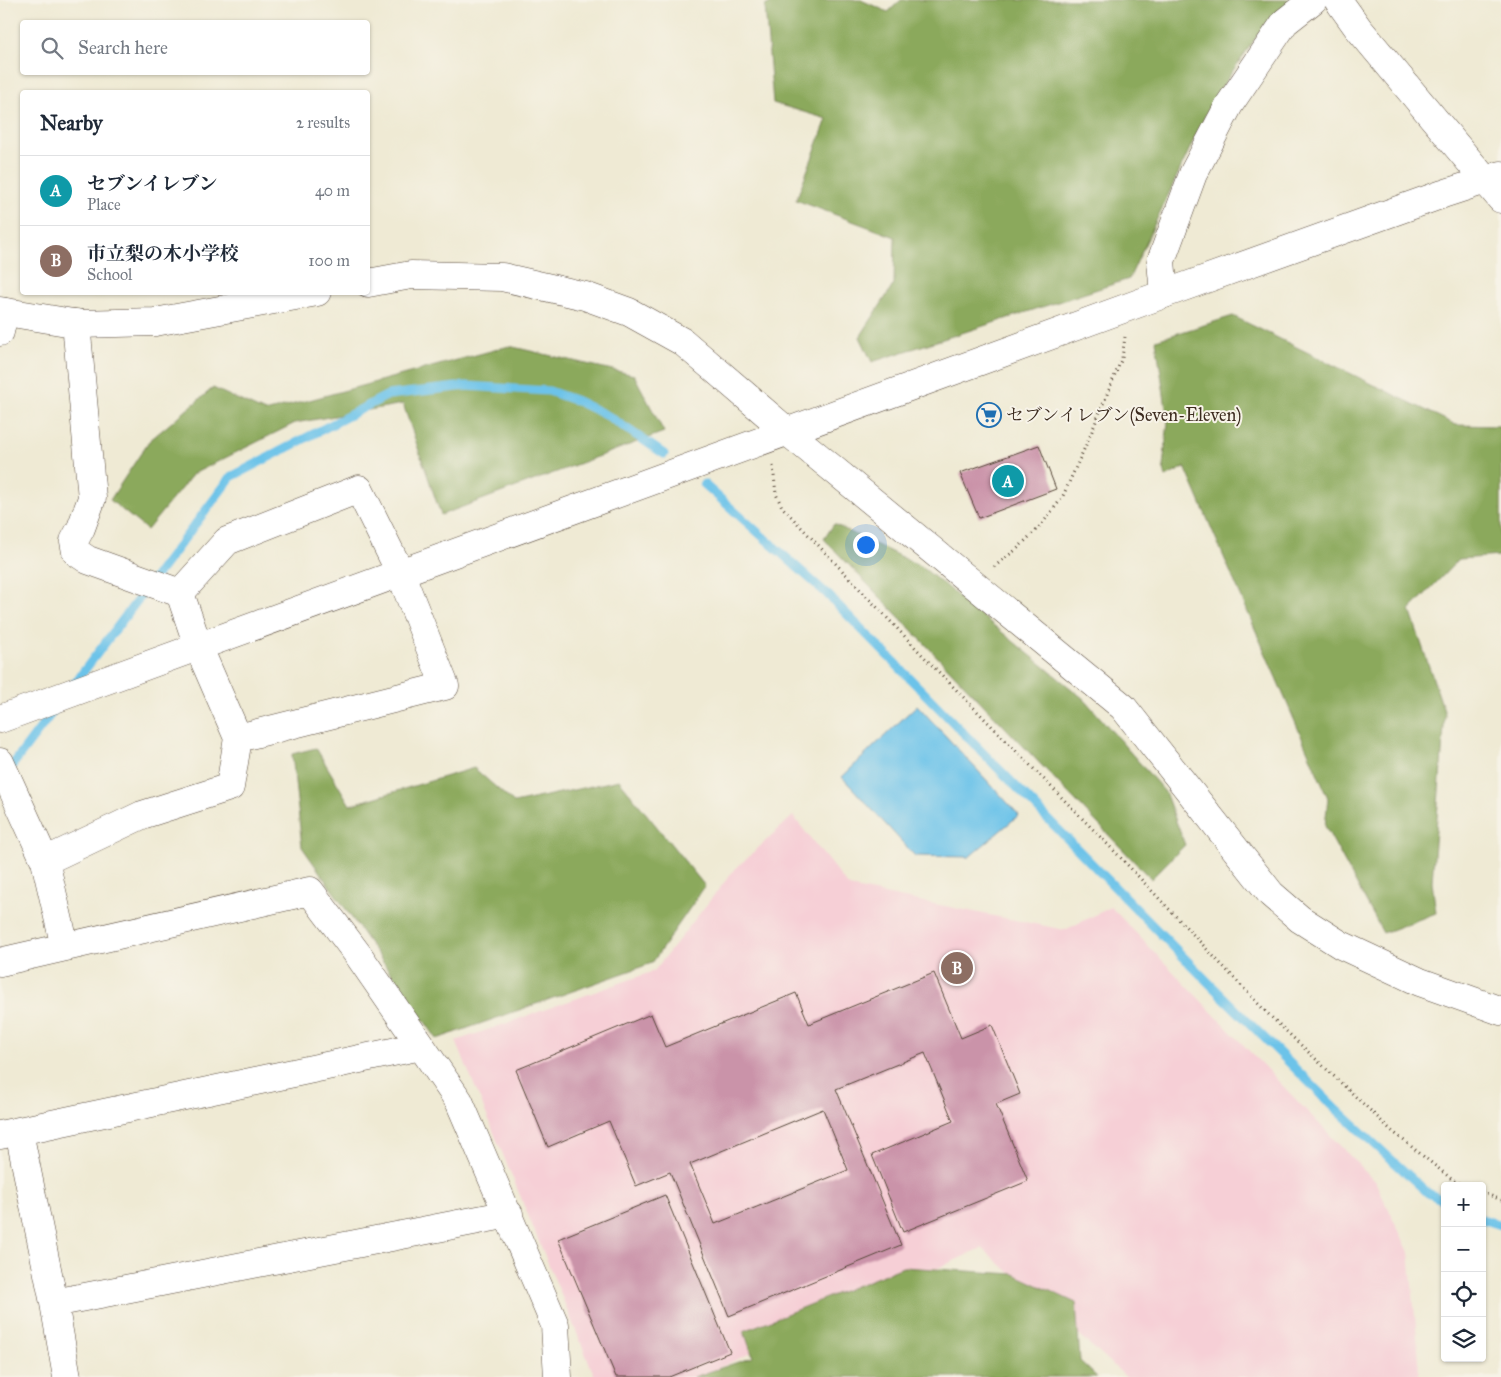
<!DOCTYPE html>
<meta charset="utf-8">
<style>
:root{--surface:#fff;--page:#f2f2f3;--text:#1f2937;--muted:#747a83;--line:#e0e1e3;--accent:#1f6fb2}
body{margin:0;font-family:"IM FELL Great Primer","Noto Serif JP",serif;background:var(--page);color:var(--text)}
.controls{position:absolute;right:15px;bottom:15px;display:grid;overflow:hidden;border-radius:5px;box-shadow:0 1px 4px #0004}
.controls button{width:45px;height:45px;display:grid;place-items:center;padding:0;border:0;border-bottom:1px solid var(--line);background:var(--surface);color:var(--text);font:25px sans-serif}
.you{position:absolute;left:865px;top:544px;width:18px;height:18px;margin:-12px;border:4px solid #fff;border-radius:50%;background:#1a73e8;box-shadow:0 0 0 8px #1a73e833}
.badge{display:grid;place-items:center;width:32px;height:32px;border-radius:50%;background:var(--accent);color:#fff;font-size:16px;font-weight:700}
.pin{position:absolute;translate:-50% -50%;border:2px solid #fff;box-shadow:0 1px 5px #0006}
.list{margin:0;padding:0;list-style:none}
h2{display:flex;justify-content:space-between;align-items:center;height:65px;margin:0;padding:0 20px;font-size:21px}
h2 small{font-size:16px;font-weight:400;color:var(--muted)}
.list li{display:grid;grid-template-columns:32px 1fr auto;gap:15px;align-items:center;box-sizing:border-box;height:70px;padding:0 20px;border-top:1px solid var(--line)}
.list b{display:block;font-size:19px;white-space:nowrap}
.list p{margin:0;font-size:16px;white-space:nowrap;color:var(--muted)}
.list em{font-size:16px;font-style:normal;color:var(--muted)}
.icon{flex:none;width:28px;height:28px;fill:none;stroke:currentColor;stroke-width:2;stroke-linecap:round;stroke-linejoin:round}
.map{position:relative;flex:none;width:1501px;height:1377px;overflow:hidden}
.search{position:absolute;background:var(--surface);box-shadow:0 1px 4px #0004;left:20px;top:20px;width:350px;height:55px;display:flex;align-items:center;gap:12px;box-sizing:border-box;padding:0 18px;border-radius:5px;color:var(--muted);font-size:19px}
.panel{position:absolute;background:var(--surface);box-shadow:0 1px 4px #0004;left:20px;top:90px;width:350px;height:205px;border-radius:5px}
.map>svg:first-child{display:block}
.built{fill:#f6cfd6}
.forest{fill:#8ba95c;stroke:#636a3d}
.water{fill:#6cc3e9;stroke:#547684}
.lines{fill:none;stroke-linecap:round;stroke-linejoin:round}
.stream{stroke:#6cc3e9;stroke-width:9}
.building{fill:#ca93a9;fill-rule:evenodd}
.street-casing{stroke:#564739;stroke-width:29}
.secondary-casing{stroke:#564739;stroke-width:29}
.path{stroke:#564739;stroke-width:3;stroke-dasharray:1 4;stroke-linecap:butt}
.street{stroke:#fff;stroke-width:28}
.secondary{stroke:#fff;stroke-width:28}
.labels{text-anchor:middle;stroke-width:4;stroke-linejoin:round;paint-order:stroke}
.poi-label{font-size:18px;fill:#3b2a1e;stroke:#f7f3e8;text-anchor:start}
</style>
<div class="map">
<svg width="1501" height="1377" viewBox="0 0 1501 1377">
<rect width="100%" height="100%" fill="#f7f3e8"/>
<filter id="ink" filterUnits="userSpaceOnUse"><feTurbulence type="fractalNoise" baseFrequency=".02" numOctaves="2"/><feDisplacementMap in="SourceGraphic" scale="10" xChannelSelector="R" yChannelSelector="G"/><feConvolveMatrix kernelMatrix="1 2 1 2 8 2 1 2 1" color-interpolation-filters="sRGB"/></filter>
<filter id="wash" filterUnits="userSpaceOnUse"><feTurbulence type="fractalNoise" baseFrequency=".0096" numOctaves="4" result="noise"/><feDisplacementMap in="SourceGraphic" scale="20" xChannelSelector="R" yChannelSelector="G"/><feGaussianBlur stdDeviation="1.12" result="paint"/><feColorMatrix in="noise" values="0 0 0 0 0 0 0 0 0 0 0 0 0 0 0 0 0 1.4 0 .05"/><feComposite in="paint" operator="in"/></filter>
<g filter="url(#wash)">
<rect width="100%" height="100%" fill="#efead4"/>
<path class="built" d="M793,816L849,887L1065,930L1111,907L1376,1183L1409,1252L1419,1359L1418,1377H1126L982,1248L698,1377H595L456,1041L654,971L734,870Z"/>
<path class="forest" d="M776,0H861L888,12L901,0H1296L1266,23L1212,101L1129,279L872,362L860,337L894,284L895,237L796,200L827,119L773,103L765,6Z
M1233,316L1456,425L1501,426V556L1459,559L1410,610L1445,714L1432,882L1436,913L1383,933L1325,826L1328,798L1185,467L1166,477L1163,466L1168,422L1156,340Z
M509,346L634,375L664,432L441,515L403,404L295,423L193,474L147,530L110,500L149,441L213,388L265,412Z
M834,524L922,567L1084,699L1165,792L1185,845L1151,879L824,539Z
M316,748L350,805L474,768L514,803L619,780L705,886L652,963L437,1039L302,847L292,754Z
M903,1267L1014,1274L1076,1303L1080,1361L1097,1377H694L753,1357L744,1331Z"/>
<path class="water" d="M917,705L1019,815L969,857L915,856L842,777Z"/>
<g class="lines">
<path class="stream" d="M704,484L827,594L1207,981L1334,1107L1428,1193L1445,1201
M74,684L231,477L388,395L466,386L549,391L577,401L608,416L664,454
M8,771L57,706
M1482,1219L1501,1225"/>
</g>
<g id="blocks">
<path class="building" d="M1039,445L1056,489L979,518L960,473Z
M934,973L961,1038L992,1025L1020,1094L996,1104L1028,1181L903,1232L872,1155L953,1121L925,1053L836,1089L901,1245L729,1316L670,1172L636,1186L609,1121L548,1147L516,1070L651,1014L665,1047L796,993L809,1024ZM823,1109L848,1170L715,1224L690,1164Z
M665,1195L730,1352L669,1377H616L558,1239Z"/>
</g>
</g>
<g filter="url(#ink)">
<use href="#blocks" fill-opacity="0" stroke="#564739" stroke-width="1"/>
<g class="lines">
<defs>
<path id="street" d="M1338,0L1358,28L1501,199
M1164,294L1161,261L1193,174L1229,105L1285,22L1313,0
M76,323L92,498L81,528L74,541L76,552L88,560L180,593
M0,332L4,312
M0,762L45,861L65,947
M45,861L142,815L230,787L238,738L198,646L180,593L227,541L359,489L400,572L445,686L238,738
M0,962L310,891L359,956L459,1101L555,1325L558,1377
M19,1132L54,1303L67,1377
M0,1135L421,1046
M54,1303L509,1214"/>
<path id="secondary" d="M368,283L411,275L502,277L585,296L629,312L683,342L788,432L1123,707L1271,894L1300,919L1341,945L1420,982L1501,1011
M0,311L79,324L155,322L317,292
M0,719L1164,294L1443,194L1501,175"/>
</defs>
<use href="#street" class="street-casing"/>
<use href="#secondary" class="secondary-casing"/>
<path class="path" d="M773,466L776,494L782,507L928,661L1120,857L1267,1013L1392,1131L1454,1181L1467,1186
M994,567L1018,548L1042,524L1062,498L1090,436L1122,358L1125,337
M1482,1192L1501,1200"/>
<use href="#street" class="street"/>
<use href="#secondary" class="secondary"/>
</g>
</g>
<defs>
<symbol id="supermarket-ring" viewBox="-11 -11 22 22"><circle r="9.5" fill="#f7f3e8" stroke="#1f6fb2" stroke-width="1.5"/><path d="M-6-5.5h2.5l.6 2H6L4.5 2H-2.5L-4.4-4H-6ZM-1.5 3.2a1.3 1.3 0 1 0 .1 0ZM3 3.2a1.3 1.3 0 1 0 .1 0Z" fill="#1f6fb2"/></symbol>
</defs>
<g fill-rule="evenodd">
<use href="#supermarket-ring" x="975" y="401" width="28" height="28"/>
</g>
<g class="labels">
<g class="poi-label">
<text x="1006" y="421">セブンイレブン(Seven-Eleven)</text>
</g>
</g>
</svg>
<div class="controls">
<button>+</button>
<button>−</button>
<button><svg class="icon" aria-label="locate" viewBox="0 0 24 24"><circle cx="12" cy="12" r="6"/><path d="M12 2v4M12 18v4M2 12h4M18 12h4"/></svg></button>
<button><svg class="icon" aria-label="layers" viewBox="0 0 24 24"><path d="M12 4l9 5-9 5-9-5zM3 14l9 5 9-5"/></svg></button>
</div>
<div class="you"></div>
<div class="pin badge" style="left:1008px;top:481px;background:#0f9aa8">A</div>
<div class="pin badge" style="left:957px;top:968px;background:#8d6e63">B</div>
<div class="search"><svg class="icon" aria-label="search" viewBox="0 0 24 24"><circle cx="10" cy="10" r="6"/><path d="M15 15l6 6"/></svg>Search here</div>
<section class="panel">
<h2>Nearby<small>2 results</small></h2>
<ul class="list">
<li><span class="badge" style="background:#0f9aa8">A</span><div><b>セブンイレブン</b><p>Place</p></div><em>40 m</em></li>
<li><span class="badge" style="background:#8d6e63">B</span><div><b>市立梨の木小学校</b><p>School</p></div><em>100 m</em></li>
</ul>
</section>
</div>
